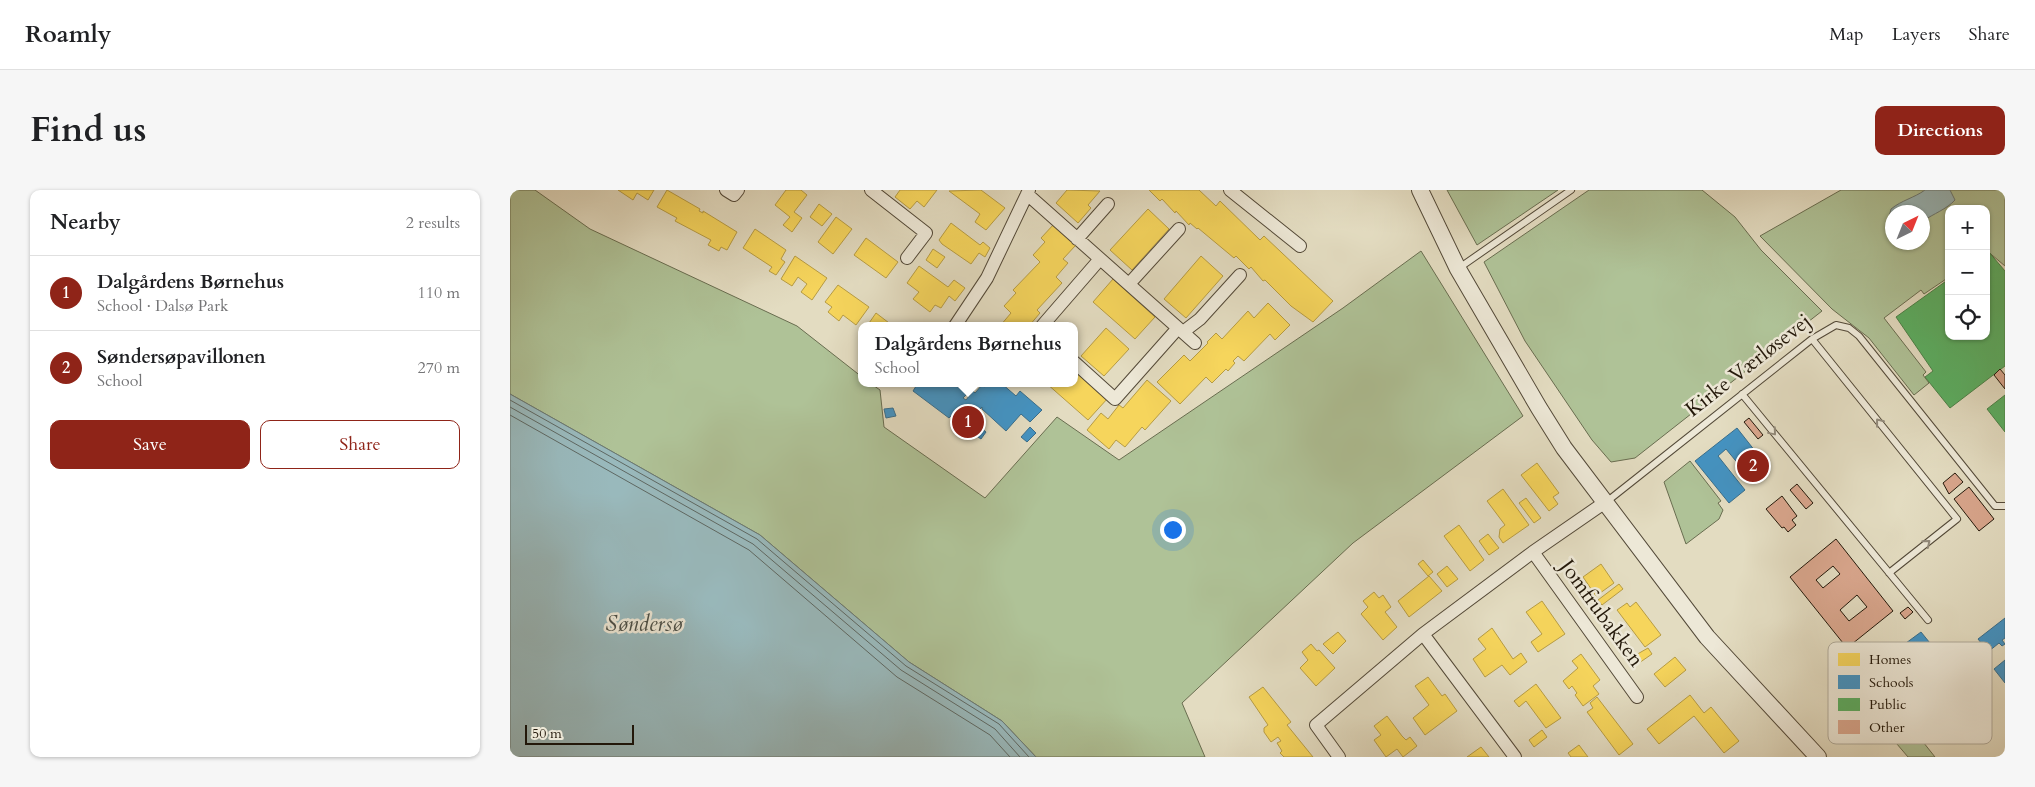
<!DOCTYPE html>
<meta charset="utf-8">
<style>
:root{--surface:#fff;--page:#f6f6f6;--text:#202124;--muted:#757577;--line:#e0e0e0;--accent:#8f2418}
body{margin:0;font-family:Cardo,serif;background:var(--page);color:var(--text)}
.controls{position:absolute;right:15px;top:15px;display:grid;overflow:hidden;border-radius:10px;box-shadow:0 1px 4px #0004}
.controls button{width:45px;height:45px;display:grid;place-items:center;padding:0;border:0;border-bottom:1px solid var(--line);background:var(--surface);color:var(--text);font:25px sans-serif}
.compass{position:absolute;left:1375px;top:15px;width:45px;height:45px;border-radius:50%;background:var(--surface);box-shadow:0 1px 4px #0004;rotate:43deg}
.scale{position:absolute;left:15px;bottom:12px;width:109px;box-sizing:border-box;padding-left:5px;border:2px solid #23180a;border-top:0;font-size:14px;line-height:18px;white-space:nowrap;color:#23180a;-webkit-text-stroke:4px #ede8d7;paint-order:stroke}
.you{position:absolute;left:662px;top:339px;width:18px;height:18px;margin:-12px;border:4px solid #fff;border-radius:50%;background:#1a73e8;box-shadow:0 0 0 8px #1a73e833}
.badge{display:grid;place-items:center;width:32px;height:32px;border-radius:50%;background:var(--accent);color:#fff;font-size:16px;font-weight:700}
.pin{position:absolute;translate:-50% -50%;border:2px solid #fff;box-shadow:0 1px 5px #0006}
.popup{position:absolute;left:348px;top:132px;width:220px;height:65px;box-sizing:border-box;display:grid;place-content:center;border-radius:10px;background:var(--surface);filter:drop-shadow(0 1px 4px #0005);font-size:16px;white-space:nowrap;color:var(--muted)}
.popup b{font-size:19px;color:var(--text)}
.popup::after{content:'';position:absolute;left:50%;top:100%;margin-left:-10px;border:10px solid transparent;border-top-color:var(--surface)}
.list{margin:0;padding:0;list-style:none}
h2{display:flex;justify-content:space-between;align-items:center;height:65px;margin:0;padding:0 20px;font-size:21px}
h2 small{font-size:16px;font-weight:400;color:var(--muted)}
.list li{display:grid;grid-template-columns:32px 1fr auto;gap:15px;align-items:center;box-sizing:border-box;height:75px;padding:0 20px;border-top:1px solid var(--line)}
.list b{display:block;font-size:19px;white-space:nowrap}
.list p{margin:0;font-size:16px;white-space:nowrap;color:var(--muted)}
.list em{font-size:16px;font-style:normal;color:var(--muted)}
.actions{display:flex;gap:10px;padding:15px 20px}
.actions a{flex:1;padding:11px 0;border:1px solid var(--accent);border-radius:10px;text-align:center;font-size:18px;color:var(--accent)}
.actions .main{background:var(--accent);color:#fff}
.icon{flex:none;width:28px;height:28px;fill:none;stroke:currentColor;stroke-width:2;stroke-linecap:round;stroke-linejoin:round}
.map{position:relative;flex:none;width:1495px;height:567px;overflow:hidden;border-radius:10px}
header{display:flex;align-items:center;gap:30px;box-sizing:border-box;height:70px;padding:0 25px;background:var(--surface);border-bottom:1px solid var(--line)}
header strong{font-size:24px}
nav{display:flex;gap:28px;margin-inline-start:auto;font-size:18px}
.intro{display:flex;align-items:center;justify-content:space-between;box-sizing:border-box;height:120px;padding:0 30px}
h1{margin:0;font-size:35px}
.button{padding:12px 22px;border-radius:10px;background:var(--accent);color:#fff;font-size:18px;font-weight:700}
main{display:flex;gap:30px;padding:0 30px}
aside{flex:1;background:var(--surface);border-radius:10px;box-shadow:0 1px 4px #0004}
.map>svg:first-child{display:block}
.green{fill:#afc297;stroke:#696d50;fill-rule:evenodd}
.water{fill:#99b9bc;stroke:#6a7975}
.homes{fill:#f6d55c;stroke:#b79c43}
.schools{fill:#4393c3;stroke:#396e8c}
.public{fill:#5aae61;stroke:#4a8147}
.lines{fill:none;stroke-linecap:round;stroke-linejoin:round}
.shore{stroke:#5e6863;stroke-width:1}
.building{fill:#d9a68d;stroke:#23180a;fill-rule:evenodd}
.service-casing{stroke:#534938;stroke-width:8}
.minor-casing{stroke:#534938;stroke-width:14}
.tertiary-casing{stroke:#534938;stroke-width:18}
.service{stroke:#ede8d7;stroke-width:6}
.minor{stroke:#ede8d7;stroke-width:12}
.tertiary{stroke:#ede8d7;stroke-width:16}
.oneway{stroke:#928a7b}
.labels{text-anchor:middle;stroke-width:5;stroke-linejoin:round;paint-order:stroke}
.street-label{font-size:21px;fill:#23180a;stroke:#ede8d7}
.water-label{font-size:22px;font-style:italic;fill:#4c5048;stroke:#ede8d7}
.key{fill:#ede8d7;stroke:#b0aa9a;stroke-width:1}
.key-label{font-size:14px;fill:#23180a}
</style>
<header>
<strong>Roamly</strong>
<nav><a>Map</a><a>Layers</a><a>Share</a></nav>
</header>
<div class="intro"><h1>Find us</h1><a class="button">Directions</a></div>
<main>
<aside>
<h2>Nearby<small>2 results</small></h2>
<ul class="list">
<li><span class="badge">1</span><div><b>Dalgårdens Børnehus</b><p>School · Dalsø Park</p></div><em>110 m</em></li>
<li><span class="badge">2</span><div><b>Søndersøpavillonen</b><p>School</p></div><em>270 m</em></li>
</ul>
<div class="actions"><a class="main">Save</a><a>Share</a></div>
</aside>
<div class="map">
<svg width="1495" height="567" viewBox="0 0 1495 567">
<rect width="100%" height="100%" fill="#e3dcc1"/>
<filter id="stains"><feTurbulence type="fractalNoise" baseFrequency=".004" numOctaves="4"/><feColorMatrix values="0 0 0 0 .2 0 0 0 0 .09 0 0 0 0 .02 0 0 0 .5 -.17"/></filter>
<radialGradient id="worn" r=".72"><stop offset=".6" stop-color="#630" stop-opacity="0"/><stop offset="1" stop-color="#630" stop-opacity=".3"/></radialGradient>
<path class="green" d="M0,0H25L80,39L287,136L352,187V193H360L370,200L374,237L475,308L547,227L609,270L833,118L911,61L1013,226L843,353L672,513L695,567H526L492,531L399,472L250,345L0,204Z
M937,0H1048L967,55Z
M1079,0H1192L1225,27L1251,60L1312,121L1125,268L1101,272L1082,250L1015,151L974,72Z
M1331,0H1495V76L1476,60V19H1439V87L1414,104L1411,100L1374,128L1416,182L1413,185L1419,193L1404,205L1359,148L1322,119L1250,46ZM1382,22H1412V52H1382Z
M1180,271L1211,311L1208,313L1213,320L1209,329L1176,354L1154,292Z
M1445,484L1461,504L1414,542L1398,521Z
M1398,533L1425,567H1398L1381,547Z"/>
<path class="water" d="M1415,0H1440L1445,10C1437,19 1423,24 1413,31L1412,22H1382V45L1377,35L1381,19C1392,10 1404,8 1415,0Z
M0,204L250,345L399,472L492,531L526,567H0Z"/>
<path class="homes" d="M108,0H144L138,10L127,3L123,10Z
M157,0L190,19L189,21L193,23V21L227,42L217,60L211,57L209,61L198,55L201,50L165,31L167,28L147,17Z
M276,0H291L297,5L284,22L292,28L282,42L273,35L280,27L265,15Z
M390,0H427L414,17L407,11L400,19L385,7Z
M471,0L495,18L476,40L465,32L470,24L439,1Z
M557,0L590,1L578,15L581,18L568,33L546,13Z
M639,0H689L706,16L710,11L750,50L754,46L823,111L803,132L781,116L755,90L753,91L741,77L739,79L726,66L724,68L688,38L687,39L680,33L679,35L666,21L665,23L652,9L650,11Z
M309,14L322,24L312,36L300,27Z
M638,19L659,39L622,80L600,60Z
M326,27L342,39L323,64L308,52Z
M441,33L470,55L473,52L480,58L475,67L469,63L461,74L432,54L429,50Z
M544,34L566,55L553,69L558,73L546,87L552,93L527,120L530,123L519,136H490L501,123L494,116L506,103L503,100L530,72L523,65L535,52L531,48Z
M245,39L276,60L271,69L275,72L266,85L259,81L262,77L233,58Z
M356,48L388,72L376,88L344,65Z
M423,59L435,67L427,78L416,70Z
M285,66L317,88L302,110L291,102L297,94L288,87L282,96L271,89Z
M691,66L713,86L676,128L654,109Z
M409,76L438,97L444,90L455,98L445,111L439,106L431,118L425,115L420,122L403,109L409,102L397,93Z
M603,89L645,127L625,149L583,112Z
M328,95L359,117L346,135L333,125L329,131L318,122L322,117L315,112Z
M758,113L780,135L765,150L760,144L734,171L728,166L723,171L725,173L718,181L716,179L702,193L696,187L670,214L647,192L674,165L680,171L698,153L697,152L706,143L712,149L738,121L744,128Z
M366,123L383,136H357Z
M596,138L619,159L594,186L571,166Z
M564,179L598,208L578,230L536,193H564Z
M637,190L661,211L635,240L632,237L615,257L606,250L599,259L577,240L591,223L598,229L609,215L613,218Z
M1027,273L1049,303L1043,307L1048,314L1039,321L1011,285Z
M993,299L1019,335L993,353L989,347L990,339L995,335L977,311Z
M1016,308L1031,328L1024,333L1009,313Z
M949,335L974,370L960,381L934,346Z
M978,344L989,358L979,365L969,351Z
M913,370L923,382L918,386L908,374Z
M1091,374L1104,393L1086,406L1073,387Z
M937,376L948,389L937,397L927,384Z
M919,386L932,401L899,427L888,411Z
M1109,394L1113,399L1092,415L1088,410Z
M864,402L869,408L873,405L881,417L875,422L887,437L873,450L851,424L858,417L853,411Z
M1032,411L1055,444L1028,462L1021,452L1032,444L1016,422Z
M1126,412L1151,445L1135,457L1107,420L1117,413L1120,417Z
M982,438L1003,469L1011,463L1017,472L1000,485L992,475L975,487L963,469L976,459L968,449Z
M828,442L836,451L823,464L813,454Z
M801,454L807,461L809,460L825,478L806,496L790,478L798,470L792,462Z
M1138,458L1142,464L1129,473L1124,466Z
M1071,464L1090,490L1083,496L1089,504L1073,516L1065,505L1067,503L1062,496L1059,499L1053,491L1068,478L1062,471Z
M1165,467L1176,480L1155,497L1144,484Z
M918,487L932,506L935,504L947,521L915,545L903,528L919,515L905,496Z
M1026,494L1051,528L1036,538L1016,511L1009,517L1004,511Z
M753,497L781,532L777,535L803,567H774L770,563L772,561L767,553L771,551L768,547L761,552L754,542V538L758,535L739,507Z
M1180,505L1194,523L1201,517L1229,551L1214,563L1184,526L1149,554L1137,539Z
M1087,507L1123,554L1109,565L1077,522L1083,518L1080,513Z
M877,526L892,546L896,550L900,547L907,556L893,567L887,559L876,567L864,550L871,545L864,536Z
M1032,540L1037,547L1024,557L1019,550Z
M1069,555L1078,567H1061L1058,563Z
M971,557L979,567H957Z"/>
<path class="schools" d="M408,193H432L435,196L437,193H443L457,204L453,208L456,210L463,201L465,203L472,195L475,197L476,193H491L506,206L510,201L532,220L520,232L511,224L496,241L472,219V217L464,225L466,227L462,231L476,242L471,249L465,245L463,249L441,232L444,228L441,226L439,228L403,201Z
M383,218L386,226L376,228L374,219Z
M520,237L526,243L517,252L511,247Z
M1227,238L1260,280L1244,293L1216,259L1208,266L1235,300L1219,313L1185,271Z
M1495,428V448L1492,450L1495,454L1492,456L1489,453L1478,462L1468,449Z
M1411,442L1433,469L1418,481L1396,453Z
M1495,470V493L1484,479Z
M1401,483L1408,492L1383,513L1374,503L1380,498L1381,500Z"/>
<path class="public" d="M1478,61L1495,81V176L1440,218L1415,187L1423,181L1386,127L1439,89V146H1476Z
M1495,205V242L1477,219Z"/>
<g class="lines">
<path class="shore" d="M0,210L247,349L396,476L489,534L519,567
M0,217L243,354L391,480L485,539L510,567
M0,225L239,360L387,487L480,545L500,567"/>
</g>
<path class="building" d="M1490,179L1495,185V199L1484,185Z
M1239,228L1253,245L1248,249L1234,232Z
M1445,283L1453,292L1439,304L1433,293Z
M1287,294L1303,313L1296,319L1280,300Z
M1459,297L1484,329L1469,341L1444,309Z
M1272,306L1287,326L1282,330L1286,335L1278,342L1274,337L1272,338L1256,319Z
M1326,349L1383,421L1337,458L1280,387ZM1323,376L1330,384L1313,398L1306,390ZM1347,405L1357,417L1339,431L1330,420Z
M1398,417L1403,422L1395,429L1390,423Z"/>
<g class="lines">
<defs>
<path id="service" d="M949,78L1061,0
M1302,149L1447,329L1379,383
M1232,204L1418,430
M1095,313L1302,149L1326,135L1339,138L1349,146L1485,316H1495"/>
<path id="minor" d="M216,0L224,5L228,0
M361,0L416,43L397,68
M720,0L790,56
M517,4L685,153
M567,49L598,14
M619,94L669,39
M445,136L477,88L519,0
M532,136L590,69
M673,142L690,129L730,85
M564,172L605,209L668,138
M1023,362L1127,507
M913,444L1005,567
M829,567L806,535L913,444L1023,362L1094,313"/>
<path id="tertiary" d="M910,0L948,79L1029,218L1054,258L1197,447L1308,567"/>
</defs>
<use href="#service" class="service-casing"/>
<use href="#minor" class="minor-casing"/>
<use href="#tertiary" class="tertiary-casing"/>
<use href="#service" class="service"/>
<use href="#minor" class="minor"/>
<use href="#tertiary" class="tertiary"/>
</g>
<defs><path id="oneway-chevron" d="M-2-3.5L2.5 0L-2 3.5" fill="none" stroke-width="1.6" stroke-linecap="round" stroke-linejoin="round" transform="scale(1.25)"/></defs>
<g class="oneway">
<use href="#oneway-chevron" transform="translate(1369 232) rotate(-128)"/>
<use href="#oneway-chevron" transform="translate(1263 242) rotate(50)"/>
<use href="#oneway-chevron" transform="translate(1417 353) rotate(-39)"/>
</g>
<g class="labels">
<g class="street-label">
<text transform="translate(1238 175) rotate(-38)" y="7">Kirke Værløsevej</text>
<text transform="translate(1092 423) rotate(54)" y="7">Jomfrubakken</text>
</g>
<g class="water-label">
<text x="134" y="441">Søndersø</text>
</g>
</g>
<rect x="1318" y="452" width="164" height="102" rx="8" class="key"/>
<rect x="1328" y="463" width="22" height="13" fill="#f6d55c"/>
<rect x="1328" y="485" width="22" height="14" fill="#4393c3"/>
<rect x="1328" y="508" width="22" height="13" fill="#5aae61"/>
<rect x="1328" y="530" width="22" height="14" fill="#d9a68d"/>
<g class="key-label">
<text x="1359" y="474">Homes</text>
<text x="1359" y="497">Schools</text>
<text x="1359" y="519">Public</text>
<text x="1359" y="542">Other</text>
</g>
<rect width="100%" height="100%" filter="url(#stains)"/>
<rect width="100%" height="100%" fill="url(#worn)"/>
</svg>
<div class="controls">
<button>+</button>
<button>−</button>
<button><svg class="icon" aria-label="locate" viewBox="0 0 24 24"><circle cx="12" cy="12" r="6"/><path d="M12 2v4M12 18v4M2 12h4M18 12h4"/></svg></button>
</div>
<svg class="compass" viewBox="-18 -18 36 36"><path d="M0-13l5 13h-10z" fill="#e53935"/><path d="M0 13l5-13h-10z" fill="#757577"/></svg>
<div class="scale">50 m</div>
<div class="you"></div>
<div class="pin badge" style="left:458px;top:232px">1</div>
<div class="popup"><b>Dalgårdens Børnehus</b>School</div>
<div class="pin badge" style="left:1243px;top:276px">2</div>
</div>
</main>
